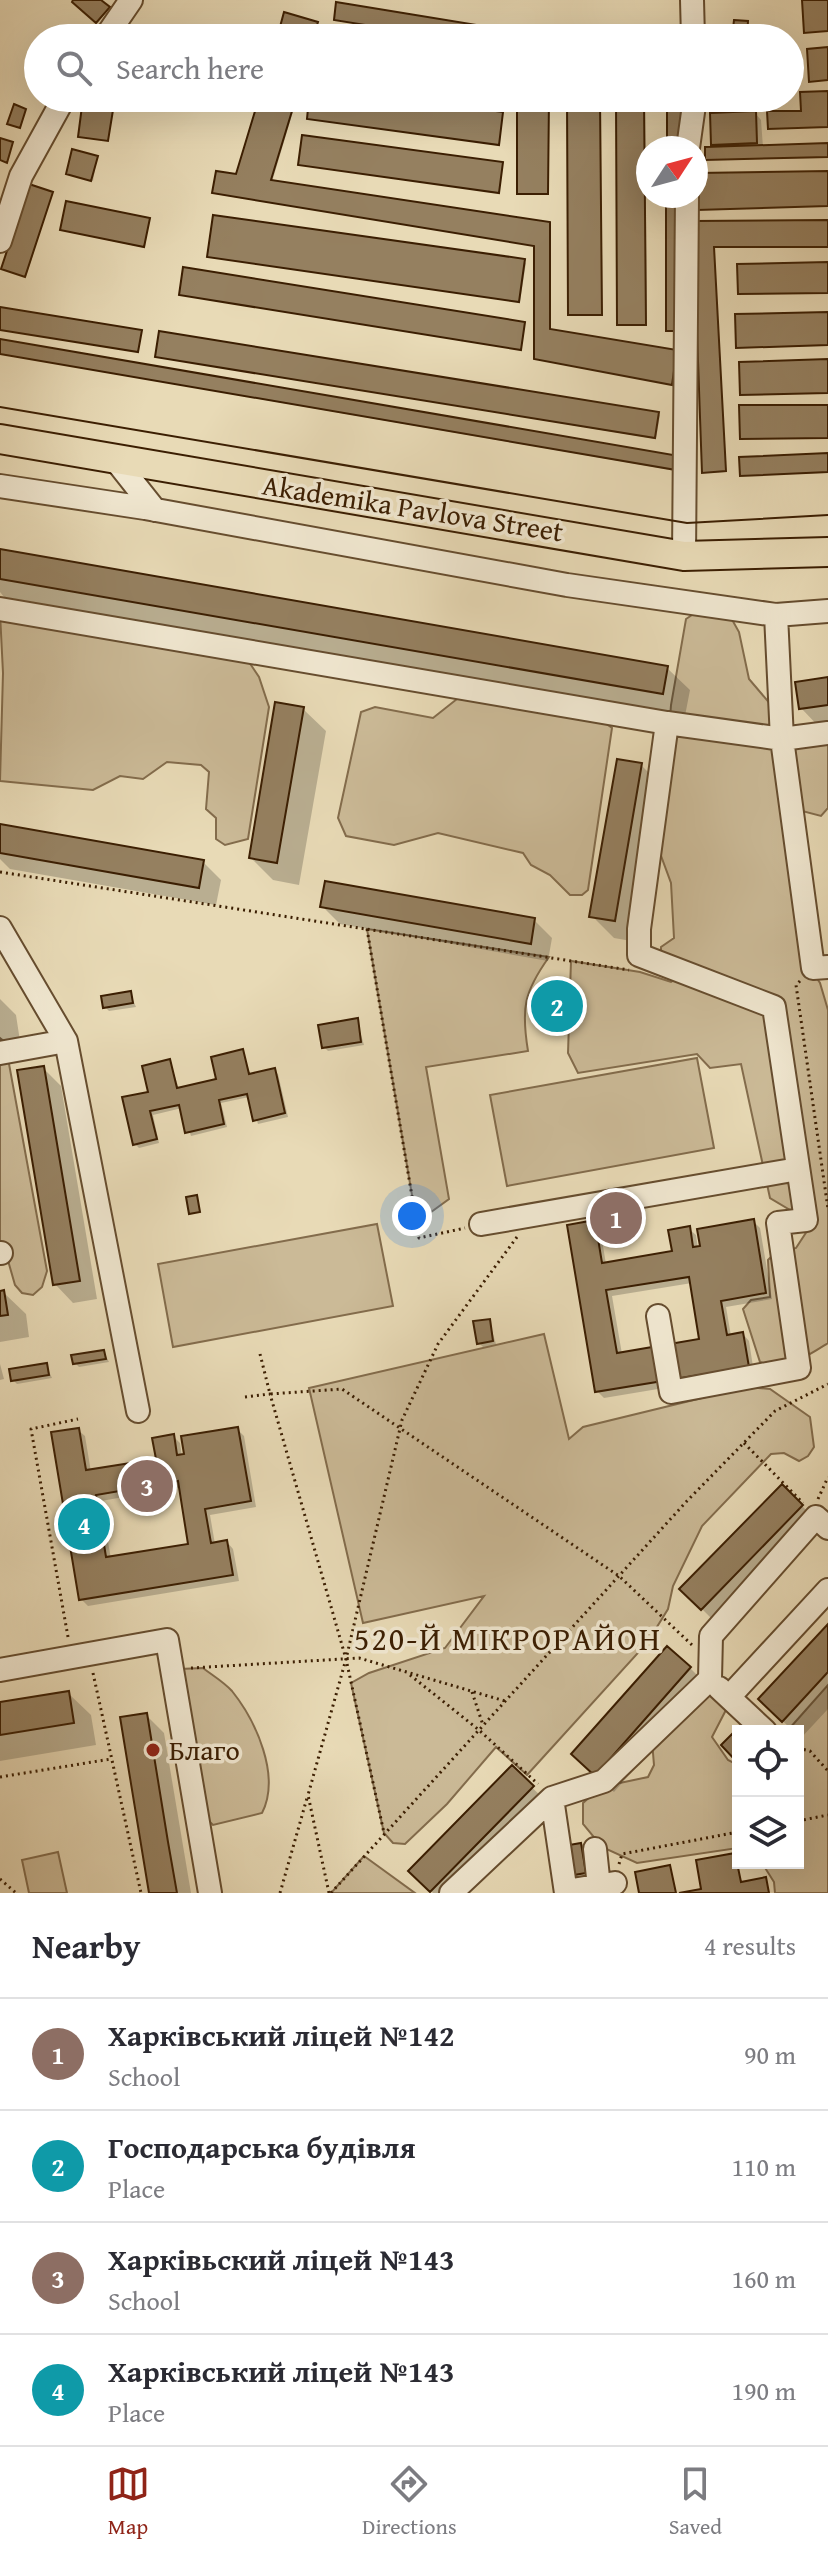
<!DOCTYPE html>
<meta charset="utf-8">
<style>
:root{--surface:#fff;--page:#f7f7f7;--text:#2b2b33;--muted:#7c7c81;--line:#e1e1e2;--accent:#8f2418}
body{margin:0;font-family:"Gentium Book Plus",serif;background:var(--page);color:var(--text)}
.controls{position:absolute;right:24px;bottom:24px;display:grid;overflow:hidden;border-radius:0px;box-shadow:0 8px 32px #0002}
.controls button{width:72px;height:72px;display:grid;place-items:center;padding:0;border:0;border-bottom:2px solid var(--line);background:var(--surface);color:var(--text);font:40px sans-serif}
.compass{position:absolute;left:636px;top:136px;width:72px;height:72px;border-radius:50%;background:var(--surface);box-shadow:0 8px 32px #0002;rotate:54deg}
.you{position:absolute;left:412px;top:1216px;width:28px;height:28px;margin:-20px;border:6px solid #fff;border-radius:50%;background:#1a73e8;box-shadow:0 0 0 12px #1a73e833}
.badge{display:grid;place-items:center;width:52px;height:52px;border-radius:50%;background:var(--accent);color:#fff;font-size:26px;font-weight:700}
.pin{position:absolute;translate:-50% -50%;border:4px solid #fff;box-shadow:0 2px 8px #0006}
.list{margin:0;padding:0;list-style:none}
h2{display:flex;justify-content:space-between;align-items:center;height:104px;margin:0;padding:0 32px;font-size:34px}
h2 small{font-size:26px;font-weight:400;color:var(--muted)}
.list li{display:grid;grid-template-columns:52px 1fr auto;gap:24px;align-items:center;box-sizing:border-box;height:112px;padding:0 32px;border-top:2px solid var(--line)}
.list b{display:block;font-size:30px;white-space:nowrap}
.list p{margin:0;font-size:26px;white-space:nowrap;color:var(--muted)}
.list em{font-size:26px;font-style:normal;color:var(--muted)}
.icon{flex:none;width:44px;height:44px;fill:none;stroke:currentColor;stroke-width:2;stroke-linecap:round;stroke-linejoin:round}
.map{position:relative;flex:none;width:828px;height:1893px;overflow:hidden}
.search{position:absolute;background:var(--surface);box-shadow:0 8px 32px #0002;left:24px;right:24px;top:24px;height:88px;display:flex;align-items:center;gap:20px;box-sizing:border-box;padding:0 28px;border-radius:44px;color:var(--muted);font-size:30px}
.sheet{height:552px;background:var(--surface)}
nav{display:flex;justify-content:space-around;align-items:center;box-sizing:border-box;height:112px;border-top:2px solid var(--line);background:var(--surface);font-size:22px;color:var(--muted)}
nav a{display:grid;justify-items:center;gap:4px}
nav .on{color:var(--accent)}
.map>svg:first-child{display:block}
.green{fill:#cbba97;stroke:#836c4c;stroke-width:2}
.shadow{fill:#0003;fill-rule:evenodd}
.building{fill:#958060;stroke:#3b1e02;stroke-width:2;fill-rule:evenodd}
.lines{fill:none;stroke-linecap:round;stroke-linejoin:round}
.minor-casing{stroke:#664d2f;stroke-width:26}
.major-casing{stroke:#3b1e02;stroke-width:32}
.path{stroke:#3b1e02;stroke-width:3;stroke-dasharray:2 4;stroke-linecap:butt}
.minor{stroke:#f0e7d0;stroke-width:22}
.major{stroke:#e8dab6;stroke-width:28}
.tram{stroke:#3b1e02;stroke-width:2}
.poi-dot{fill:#8f2418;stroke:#f0e7d0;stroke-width:3}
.labels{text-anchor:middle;stroke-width:7;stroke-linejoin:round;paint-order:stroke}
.street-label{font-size:28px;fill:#3b1e02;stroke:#f0e7d0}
.poi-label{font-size:28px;fill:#3b1e02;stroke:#f0e7d0;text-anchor:start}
.quarter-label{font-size:32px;letter-spacing:2px;fill:#3b1e02;stroke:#f0e7d0}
</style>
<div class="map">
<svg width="828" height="1893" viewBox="0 0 828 1893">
<rect width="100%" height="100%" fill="#e8dab6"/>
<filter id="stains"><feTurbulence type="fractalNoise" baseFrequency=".0025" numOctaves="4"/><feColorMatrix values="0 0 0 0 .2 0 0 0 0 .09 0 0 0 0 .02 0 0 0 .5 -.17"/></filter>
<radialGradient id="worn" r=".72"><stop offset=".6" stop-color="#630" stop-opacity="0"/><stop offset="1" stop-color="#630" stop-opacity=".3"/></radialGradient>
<path class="green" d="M0,613L245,656L259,677L269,707L248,839L225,845L216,839V818L206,809L209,772L201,765L167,762L143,779L120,776L93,790L0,781L3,673Z
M695,613L730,616L739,632L749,679L772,706L807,963L820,983L828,1010V1343C809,1355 782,1374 760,1362L743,1309L751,1300L770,1297L768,1260L773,1255L796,1248L809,1228L795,1213L770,1198L741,1064L710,1068L697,1054L578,1073L568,1053L571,961L640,972L671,982L691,969L661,955V947L674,938L671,883L660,853L671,705L686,619Z
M462,695L596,716L612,728L588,890L582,895H570L550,875L531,865L523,853L438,833L394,845L346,836L338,818L361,712L375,707L433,718Z
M828,738V808L821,816L802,811L788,750Z
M367,929L549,957C524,992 521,1008 528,1051L426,1067L449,1199L427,1215L415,1213Z
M0,1038L5,1042L47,1271L42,1287L33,1295L22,1293L15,1285L3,1243H0Z
M697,1058L714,1148L507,1186L490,1095Z
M377,1224L393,1306L173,1347L158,1264Z
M544,1334L569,1439L583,1427L747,1387L770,1389L810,1417L814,1447L808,1456L799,1461L784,1453L771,1454L702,1526L673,1586L668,1609L647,1643L527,1775L496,1747L447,1804L405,1844L393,1843L384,1833L351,1683L369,1673L445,1648L484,1596L363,1623L309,1388Z
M203,1668C212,1675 224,1682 232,1691C256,1721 281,1776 262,1813L213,1825L207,1819L180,1669Z
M828,1685V1893H775L774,1882L762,1863H798V1731L789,1729Z
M711,1694L728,1706L712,1737L728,1760L738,1765V1848L637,1863L602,1847L583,1824V1803L601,1787L648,1777L654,1765L652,1741L698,1698Z
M58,1852L67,1893H29L22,1860Z
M364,1856L415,1893H331Z"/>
<path class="shadow" d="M828,93V127L770,128L803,113Z
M261,98H297L272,182L549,223L550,331L678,353L673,385L536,358V246L215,194L238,176Z
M311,98H384L502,114L500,145L310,119Z
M519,98H549V195L519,193Z
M569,98H600L602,316L570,314Z
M618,98H645L647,326L619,324Z
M755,113L761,120L763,147L828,145V158L707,160L717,148L713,145Z
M97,158L93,181L69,175Z
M502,164L499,193L300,165Z
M828,173V206L699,209Z
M52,194L26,277L5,270Z
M149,220L145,248L64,231Z
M828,222V247L714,248L726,472L705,473L695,223Z
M209,257L524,261L526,263L520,302Z
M828,264V293H740Z
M828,314V346L738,347Z
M0,341L678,458L677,471L0,354Z
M157,356L658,414L660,415L656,439Z
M828,361V393L742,394Z
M828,407V439L742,438Z
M828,455V473L742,475Z
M0,551L667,668L690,690L685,716L4,597L0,592Z
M828,679V730L823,731L801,708Z
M303,709L326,731L299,885L273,880L251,858Z
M641,765L663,787L637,942L614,938L592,916Z
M0,826L203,862L221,880L216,905L10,869L0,859Z
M322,906L534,920L552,938L548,961L340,924Z
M564,987L566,1028H552L551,1026Z
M130,993L136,1007L109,1011L105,1007Z
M0,999L16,1015L20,1041L0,1044Z
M357,1021L364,1045L328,1051L324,1047Z
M243,1052L251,1076L274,1071L278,1074L288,1117L258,1124L249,1097L221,1103L227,1127L191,1136L182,1108L153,1115L159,1143L139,1148L135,1144L150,1093L170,1061L179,1089L218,1081Z
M43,1068L61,1086L97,1299L73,1303L55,1284Z
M753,1221L760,1228L772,1299L726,1307L731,1336L743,1334L749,1341L754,1373L604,1398L597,1391L594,1222L600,1228L606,1264L674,1253L689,1229L696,1235L698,1249ZM692,1283L702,1341L622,1354L612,1296Z
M3,1292L26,1314L29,1337L0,1342V1293Z
M489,1321L496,1344L483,1347L479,1343Z
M104,1352L109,1362L79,1367L75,1363Z
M0,1364L4,1379L0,1380Z
M46,1365L52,1378L17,1384L13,1380Z
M237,1429L244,1436L256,1507L210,1515L215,1544L227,1542L233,1549L239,1581L88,1606L81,1599L78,1430L85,1436L91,1472L158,1460L173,1436L180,1443L182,1457ZM181,1487L191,1545L111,1559L101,1501Z
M782,1486L820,1524L720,1627L682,1589Z
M828,1626V1709L801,1738L798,1731H793L760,1699Z
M690,1668L708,1686L614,1792L591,1772Z
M68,1693L91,1715L96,1745L0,1761V1704Z
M146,1715L164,1733L191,1893H151Z
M512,1768L550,1805L464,1893H433L411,1871Z
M580,1845L584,1849L589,1876L579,1878L575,1874Z"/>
<path class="building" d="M73,0H101L110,7L96,23L72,2Z
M802,0H828V31L804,33Z
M336,2L555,38H446L334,20Z
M284,12L318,22L313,38H277Z
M734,20L748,21L747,38H732Z
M828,47V80L809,82L807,49Z
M828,91V127L768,129L767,111H801L800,92Z
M259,98H296L271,180L550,222V329L677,350L672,385L534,359V246L212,193L216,171L236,174Z
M309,98H399L503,112L499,145L307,119Z
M517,98H549L548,194H517Z
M567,98H600L602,315H568Z
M616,98H644L646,325H617Z
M667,98H685V148H667Z
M14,104L26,109L20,128L7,124Z
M82,106L113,110L108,141L78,137Z
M756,111L757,143L711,145L710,113Z
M302,135L503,162L499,193L298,165Z
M0,138L13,142L7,163L0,160Z
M828,143V157L705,160V147Z
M72,149L98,156L91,181L66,174Z
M828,171V206L697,210L698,173Z
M29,184L53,192L25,277L1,269Z
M666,196H684V331H666Z
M66,201L150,218L144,247L60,230Z
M213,215L525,259L519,302L207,257Z
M828,220V247H714L726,471L702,473L693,221Z
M828,262V293L738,294L737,264Z
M183,267L525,322L521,350L179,295Z
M0,307L142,330L138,352L0,330Z
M828,312V345L736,348L735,314Z
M159,331L659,412L655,438L155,357Z
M0,339L679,456L676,470L0,354Z
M828,359V393L740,395L739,362Z
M739,405H828V438L740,439Z
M828,453V472L740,476L739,457Z
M0,549L668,666L663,694L0,579Z
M828,677V705L799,709L795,682Z
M275,702L304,707L277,863L249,858Z
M617,759L642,763L615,921L589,917Z
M0,824L204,860L199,888L0,853Z
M325,881L535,918L531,944L320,907Z
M548,985H565V1027H549Z
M131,991L133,1003L103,1008L101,996Z
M358,1018L361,1042L322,1048L318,1025Z
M243,1049L249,1074L275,1068L285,1113L253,1121L247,1094L219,1100L224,1124L185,1133L179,1105L150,1111L157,1139L133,1145L122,1097L148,1092L142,1066L170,1059L177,1088L216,1079L211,1057Z
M44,1066L80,1281L53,1285L17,1070Z
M197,1195L200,1212L189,1214L186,1197Z
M754,1219L766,1293L721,1301L727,1335L743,1332L749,1367L595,1392L567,1225L595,1220L602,1263L672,1251L668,1230L690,1226L693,1247L700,1246L697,1229ZM689,1277L699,1339L617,1353L606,1290Z
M4,1290L8,1315L0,1316V1291Z
M490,1319L493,1341L477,1344L473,1321Z
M104,1350L106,1359L73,1364L71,1355Z
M47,1363L49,1375L11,1381L9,1369Z
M238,1427L251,1501L205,1509L211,1543L227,1540L233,1575L79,1600L51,1432L79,1428L86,1470L156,1459L152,1438L174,1434L177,1455L184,1454L181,1436ZM178,1481L188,1544L106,1557L96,1495Z
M782,1484L803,1505L701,1610L679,1589Z
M828,1624V1672L782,1722L758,1699Z
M667,1646L691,1667L595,1776L571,1754Z
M69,1691L74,1723L0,1735V1702Z
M147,1713L168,1842L177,1893H149L120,1717Z
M732,1734L738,1741L736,1761L721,1745Z
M512,1765L534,1786L430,1892L408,1871Z
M581,1843L586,1873L574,1875L569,1845Z
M735,1853L741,1882L766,1877L769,1893H679L701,1889L696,1860Z
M670,1865L676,1893H639L635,1872Z"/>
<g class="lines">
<defs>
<path id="minor" d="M692,0L693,38
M105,38L131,0
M688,148L695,98
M0,241L21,176L64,98
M113,457L155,510
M0,486L145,508L567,585L776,615L828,611
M684,556L687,196
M0,609L667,723L782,739L828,733
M776,615L782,739L813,968L828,967
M0,928L66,1041L138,1411
M0,1053L66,1041
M481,1224L798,1169
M0,1253H1
M658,1316L671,1392L799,1368L778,1223L806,1220L774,1007L639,955V929L667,723
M0,1670L167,1640L210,1893
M719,1688L765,1731
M729,1697L828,1590
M552,1798L566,1893
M595,1849L599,1887
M566,1891L615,1883
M451,1893L552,1798L604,1781L710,1679L711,1636L816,1517L828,1528"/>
<path id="major" d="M0,439L684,556L828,552"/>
</defs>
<use href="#minor" class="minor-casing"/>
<use href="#major" class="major-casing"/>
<path class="path" d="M0,872L629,970
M367,929L419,1238L465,1228
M800,981L796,985L828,1209
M260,1354L270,1394L342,1389L619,1576L692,1645
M245,1397L270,1394L346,1659L384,1833
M744,1443L803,1503
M818,1499L828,1477
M68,1637L31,1429L78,1419
M191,1668L359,1658L505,1701
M93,1673L141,1893
M410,1675L479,1730L538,1784
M472,1692L483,1725
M798,1748L810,1751L828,1771
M0,1777L111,1759
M798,1821L828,1815
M619,1864L622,1854L738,1832
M0,1879L16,1893
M280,1893L307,1798
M329,1893L308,1795L346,1659L402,1420L438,1344L517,1237
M331,1893L686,1502L775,1411L828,1384"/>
<use href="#minor" class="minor"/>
<use href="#major" class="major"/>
<path class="tram" d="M0,407L687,523L828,515"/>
</g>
<circle class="poi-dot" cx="153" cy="1750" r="8"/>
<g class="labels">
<g class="street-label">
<text transform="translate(413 508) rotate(9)" y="10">Akademika Pavlova Street</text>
</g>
<g class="poi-label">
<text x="169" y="1760">Благо</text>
</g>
<g class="quarter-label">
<text x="508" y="1650">520-Й МІКРОРАЙОН</text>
</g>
</g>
<rect width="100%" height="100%" filter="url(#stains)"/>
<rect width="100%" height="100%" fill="url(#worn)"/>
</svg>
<div class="controls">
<button><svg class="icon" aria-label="locate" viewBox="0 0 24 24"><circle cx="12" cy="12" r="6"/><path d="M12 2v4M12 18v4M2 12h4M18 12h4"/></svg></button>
<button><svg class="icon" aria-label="layers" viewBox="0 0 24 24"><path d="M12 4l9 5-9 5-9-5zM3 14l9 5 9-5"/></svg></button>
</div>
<svg class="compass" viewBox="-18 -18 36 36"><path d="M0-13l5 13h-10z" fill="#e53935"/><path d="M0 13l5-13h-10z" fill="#7c7c81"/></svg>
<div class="you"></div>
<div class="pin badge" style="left:616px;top:1218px;background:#8d6e63">1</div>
<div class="pin badge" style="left:557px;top:1006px;background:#0f9aa8">2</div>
<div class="pin badge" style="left:147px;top:1486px;background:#8d6e63">3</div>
<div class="pin badge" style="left:84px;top:1524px;background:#0f9aa8">4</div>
<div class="search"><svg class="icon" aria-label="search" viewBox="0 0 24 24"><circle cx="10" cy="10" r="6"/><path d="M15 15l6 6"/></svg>Search here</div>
</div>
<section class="sheet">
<h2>Nearby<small>4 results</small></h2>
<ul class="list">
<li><span class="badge" style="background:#8d6e63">1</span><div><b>Харківський ліцей №142</b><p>School</p></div><em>90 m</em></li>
<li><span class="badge" style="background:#0f9aa8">2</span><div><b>Господарська будівля</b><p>Place</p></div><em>110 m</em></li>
<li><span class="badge" style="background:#8d6e63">3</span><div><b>Харківьский ліцей №143</b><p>School</p></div><em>160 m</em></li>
<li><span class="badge" style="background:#0f9aa8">4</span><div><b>Харківський ліцей №143</b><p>Place</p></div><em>190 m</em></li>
</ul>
</section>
<nav>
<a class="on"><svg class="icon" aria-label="map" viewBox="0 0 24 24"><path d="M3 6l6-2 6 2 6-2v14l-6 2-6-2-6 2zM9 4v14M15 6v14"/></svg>Map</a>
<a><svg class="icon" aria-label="directions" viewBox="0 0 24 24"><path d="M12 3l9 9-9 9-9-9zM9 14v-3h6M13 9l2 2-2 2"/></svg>Directions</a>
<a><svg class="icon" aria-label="saved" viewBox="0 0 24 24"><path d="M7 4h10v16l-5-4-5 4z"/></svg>Saved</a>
</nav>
